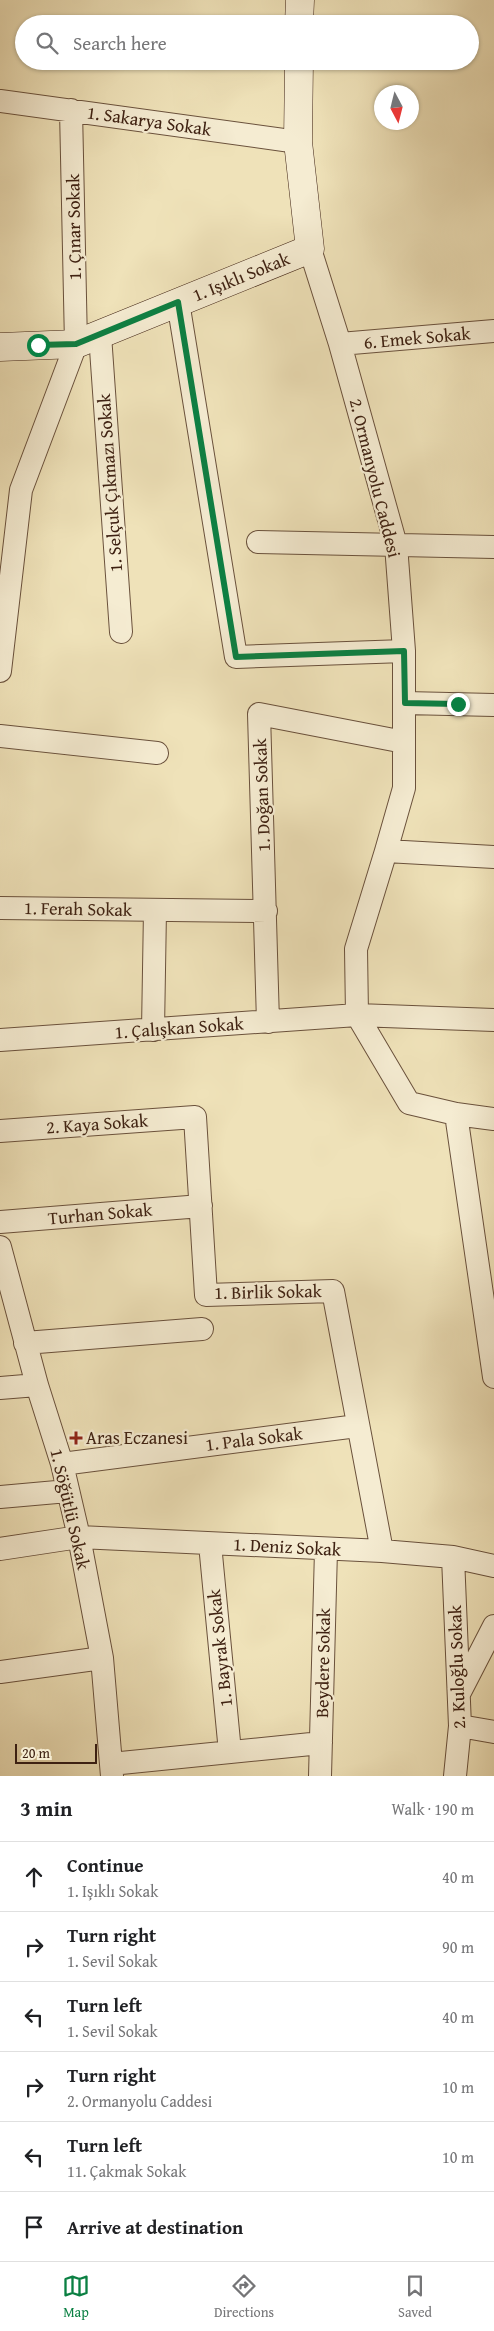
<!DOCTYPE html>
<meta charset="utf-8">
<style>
:root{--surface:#fff;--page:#f6f6f6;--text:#202124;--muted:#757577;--line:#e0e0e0;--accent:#0b8043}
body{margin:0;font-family:"Gentium Book Plus",serif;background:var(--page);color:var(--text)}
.compass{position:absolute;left:374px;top:85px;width:45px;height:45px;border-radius:50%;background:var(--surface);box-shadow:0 1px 4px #0004;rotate:173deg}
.scale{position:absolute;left:15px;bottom:12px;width:82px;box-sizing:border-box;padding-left:5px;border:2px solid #3e2112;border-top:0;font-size:14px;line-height:18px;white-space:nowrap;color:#3e2112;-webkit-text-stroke:4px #f5ecd2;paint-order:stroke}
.stop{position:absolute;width:15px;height:15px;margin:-11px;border:4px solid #0b8043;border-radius:50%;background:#fff}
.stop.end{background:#0b8043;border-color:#fff;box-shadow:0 1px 5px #0008}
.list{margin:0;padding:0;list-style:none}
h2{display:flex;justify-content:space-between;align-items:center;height:65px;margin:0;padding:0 20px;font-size:21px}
h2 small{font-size:16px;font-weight:400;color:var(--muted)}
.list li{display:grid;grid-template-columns:32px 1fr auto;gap:15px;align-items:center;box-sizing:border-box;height:70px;padding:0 20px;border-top:1px solid var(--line)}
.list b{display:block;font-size:19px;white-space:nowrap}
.list p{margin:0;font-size:16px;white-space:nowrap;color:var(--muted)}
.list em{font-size:16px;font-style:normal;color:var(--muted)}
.icon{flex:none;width:28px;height:28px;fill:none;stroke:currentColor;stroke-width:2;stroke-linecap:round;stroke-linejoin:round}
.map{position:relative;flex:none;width:494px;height:1776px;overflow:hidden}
.search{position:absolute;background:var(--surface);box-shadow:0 1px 4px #0004;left:15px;right:15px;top:15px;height:55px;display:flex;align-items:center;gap:12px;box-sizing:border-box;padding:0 18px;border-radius:28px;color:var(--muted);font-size:19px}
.sheet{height:485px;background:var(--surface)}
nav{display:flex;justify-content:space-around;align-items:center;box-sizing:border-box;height:70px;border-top:1px solid var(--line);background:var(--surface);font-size:14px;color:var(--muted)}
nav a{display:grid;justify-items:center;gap:2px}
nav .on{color:var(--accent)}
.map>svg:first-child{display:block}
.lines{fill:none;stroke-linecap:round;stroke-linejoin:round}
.street-casing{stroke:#6a513c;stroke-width:24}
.secondary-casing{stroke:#3e2112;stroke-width:29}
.street{stroke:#f5ecd2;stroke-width:22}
.secondary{stroke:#f5ecd2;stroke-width:28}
.route{stroke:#0b8043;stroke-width:6}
.poi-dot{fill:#8f2418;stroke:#f5ecd2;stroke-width:2}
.labels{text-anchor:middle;stroke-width:4.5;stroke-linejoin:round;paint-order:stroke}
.street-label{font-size:18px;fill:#3e2112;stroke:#f5ecd2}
.poi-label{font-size:18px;fill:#3e2112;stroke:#f5ecd2;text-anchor:start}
</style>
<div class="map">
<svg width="494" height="1776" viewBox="0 0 494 1776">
<rect width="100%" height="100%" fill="#efe2b9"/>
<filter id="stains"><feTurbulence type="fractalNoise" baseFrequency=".004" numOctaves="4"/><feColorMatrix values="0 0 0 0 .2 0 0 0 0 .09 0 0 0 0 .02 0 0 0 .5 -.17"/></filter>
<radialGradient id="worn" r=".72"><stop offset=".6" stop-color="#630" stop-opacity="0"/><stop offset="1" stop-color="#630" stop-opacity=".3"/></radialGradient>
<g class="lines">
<defs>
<path id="street" d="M0,101L298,142
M310,249L340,344L396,545L404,651V788L386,851L356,949L357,1015L409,1103L456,1114L494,1119
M178,302L236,657L404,651
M100,335L121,632
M340,344L494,331
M258,542L494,547
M0,671L21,490L76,344L71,110
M405,703L494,705
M0,736L157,753
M386,851L494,857
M0,908L266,911
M268,1022L259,714L404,742
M153,1030L155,910
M0,1040L357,1015L494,1020
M456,1114L494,1377
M0,1131L195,1117L206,1295L333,1291L382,1551
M0,1222L201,1206
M0,1247L37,1385L62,1464L79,1537L102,1658L112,1776
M25,1343L202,1329
M0,1388L37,1385
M62,1464L357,1426
M0,1497L68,1491
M210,1544L230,1752
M0,1549L79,1537L382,1551L453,1557L494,1566
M453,1557L460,1726L455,1776
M0,1672L102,1658
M460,1692L494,1626
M460,1726L494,1732
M111,1764L321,1743
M320,1776L326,1550"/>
<path id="secondary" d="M299,24L300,0
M0,347L76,344L310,249L298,142L299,61"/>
</defs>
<use href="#street" class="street-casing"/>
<use href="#secondary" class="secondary-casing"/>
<use href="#street" class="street"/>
<use href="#secondary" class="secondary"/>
</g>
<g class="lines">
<path class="route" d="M38,345L76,344L178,302L236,657L404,651L405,703L458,704"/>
</g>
<path class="poi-dot" d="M73.5 1430.5h5v5h5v5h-5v5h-5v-5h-5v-5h5z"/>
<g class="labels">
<g class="street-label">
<text transform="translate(149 121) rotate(8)" y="6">1. Sakarya Sokak</text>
<text transform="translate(74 227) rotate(-91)" y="6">1. Çınar Sokak</text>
<text transform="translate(241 277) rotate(-22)" y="6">1. Işıklı Sokak</text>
<text transform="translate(417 338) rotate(-5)" y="6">6. Emek Sokak</text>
<text transform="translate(375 478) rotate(76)" y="6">2. Ormanyolu Caddesi</text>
<text transform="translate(110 483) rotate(-94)" y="6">1. Selçuk Çıkmazı Sokak</text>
<text transform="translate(262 795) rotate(-92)" y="6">1. Doğan Sokak</text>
<text transform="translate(78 909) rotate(1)" y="6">1. Ferah Sokak</text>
<text transform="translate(179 1028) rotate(-4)" y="6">1. Çalışkan Sokak</text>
<text transform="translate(97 1124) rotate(-4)" y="6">2. Kaya Sokak</text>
<text transform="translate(100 1214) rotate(-5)" y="6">Turhan Sokak</text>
<text transform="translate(268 1292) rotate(-1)" y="6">1. Birlik Sokak</text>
<text transform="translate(254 1439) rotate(-7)" y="6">1. Pala Sokak</text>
<text transform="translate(70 1509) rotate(77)" y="6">1. Söğütlü Sokak</text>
<text transform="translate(287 1547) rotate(3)" y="6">1. Deniz Sokak</text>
<text transform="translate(220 1648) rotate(-96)" y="6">1. Bayrak Sokak</text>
<text transform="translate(323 1663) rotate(-89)" y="6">Beydere Sokak</text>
<text transform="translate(457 1667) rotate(-92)" y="6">2. Kuloğlu Sokak</text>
</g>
<g class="poi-label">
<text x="86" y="1444">Aras Eczanesi</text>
</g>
</g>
<rect width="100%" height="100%" filter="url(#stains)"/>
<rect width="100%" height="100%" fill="url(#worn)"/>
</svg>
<svg class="compass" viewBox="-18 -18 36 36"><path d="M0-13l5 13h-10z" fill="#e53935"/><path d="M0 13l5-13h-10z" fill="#757577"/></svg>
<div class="scale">20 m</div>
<div class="stop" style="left:38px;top:345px"></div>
<div class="stop end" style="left:458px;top:704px"></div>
<div class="search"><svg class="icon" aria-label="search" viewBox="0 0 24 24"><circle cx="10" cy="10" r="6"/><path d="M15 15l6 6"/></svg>Search here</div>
</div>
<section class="sheet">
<h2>3 min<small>Walk · 190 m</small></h2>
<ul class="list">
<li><svg class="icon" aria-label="ahead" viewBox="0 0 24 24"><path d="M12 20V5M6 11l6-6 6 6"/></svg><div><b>Continue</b><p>1. Işıklı Sokak</p></div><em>40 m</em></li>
<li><svg class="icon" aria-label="right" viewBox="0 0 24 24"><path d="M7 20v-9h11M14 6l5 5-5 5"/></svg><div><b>Turn right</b><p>1. Sevil Sokak</p></div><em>90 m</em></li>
<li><svg class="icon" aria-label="left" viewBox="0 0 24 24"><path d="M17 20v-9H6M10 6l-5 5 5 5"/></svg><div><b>Turn left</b><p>1. Sevil Sokak</p></div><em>40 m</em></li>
<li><svg class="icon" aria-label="right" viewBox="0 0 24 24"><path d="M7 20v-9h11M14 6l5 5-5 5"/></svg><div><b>Turn right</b><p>2. Ormanyolu Caddesi</p></div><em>10 m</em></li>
<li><svg class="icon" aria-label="left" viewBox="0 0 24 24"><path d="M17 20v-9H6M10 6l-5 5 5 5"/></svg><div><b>Turn left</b><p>11. Çakmak Sokak</p></div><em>10 m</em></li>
<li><svg class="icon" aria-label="arrive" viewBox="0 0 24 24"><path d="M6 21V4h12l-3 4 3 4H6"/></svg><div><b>Arrive at destination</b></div></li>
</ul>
</section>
<nav>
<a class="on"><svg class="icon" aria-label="map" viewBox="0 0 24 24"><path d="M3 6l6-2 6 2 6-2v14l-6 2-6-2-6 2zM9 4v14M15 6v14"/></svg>Map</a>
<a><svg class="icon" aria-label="directions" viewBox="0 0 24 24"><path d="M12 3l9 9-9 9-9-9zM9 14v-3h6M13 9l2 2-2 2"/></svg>Directions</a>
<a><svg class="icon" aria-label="saved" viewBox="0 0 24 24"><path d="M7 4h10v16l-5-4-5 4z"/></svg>Saved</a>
</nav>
